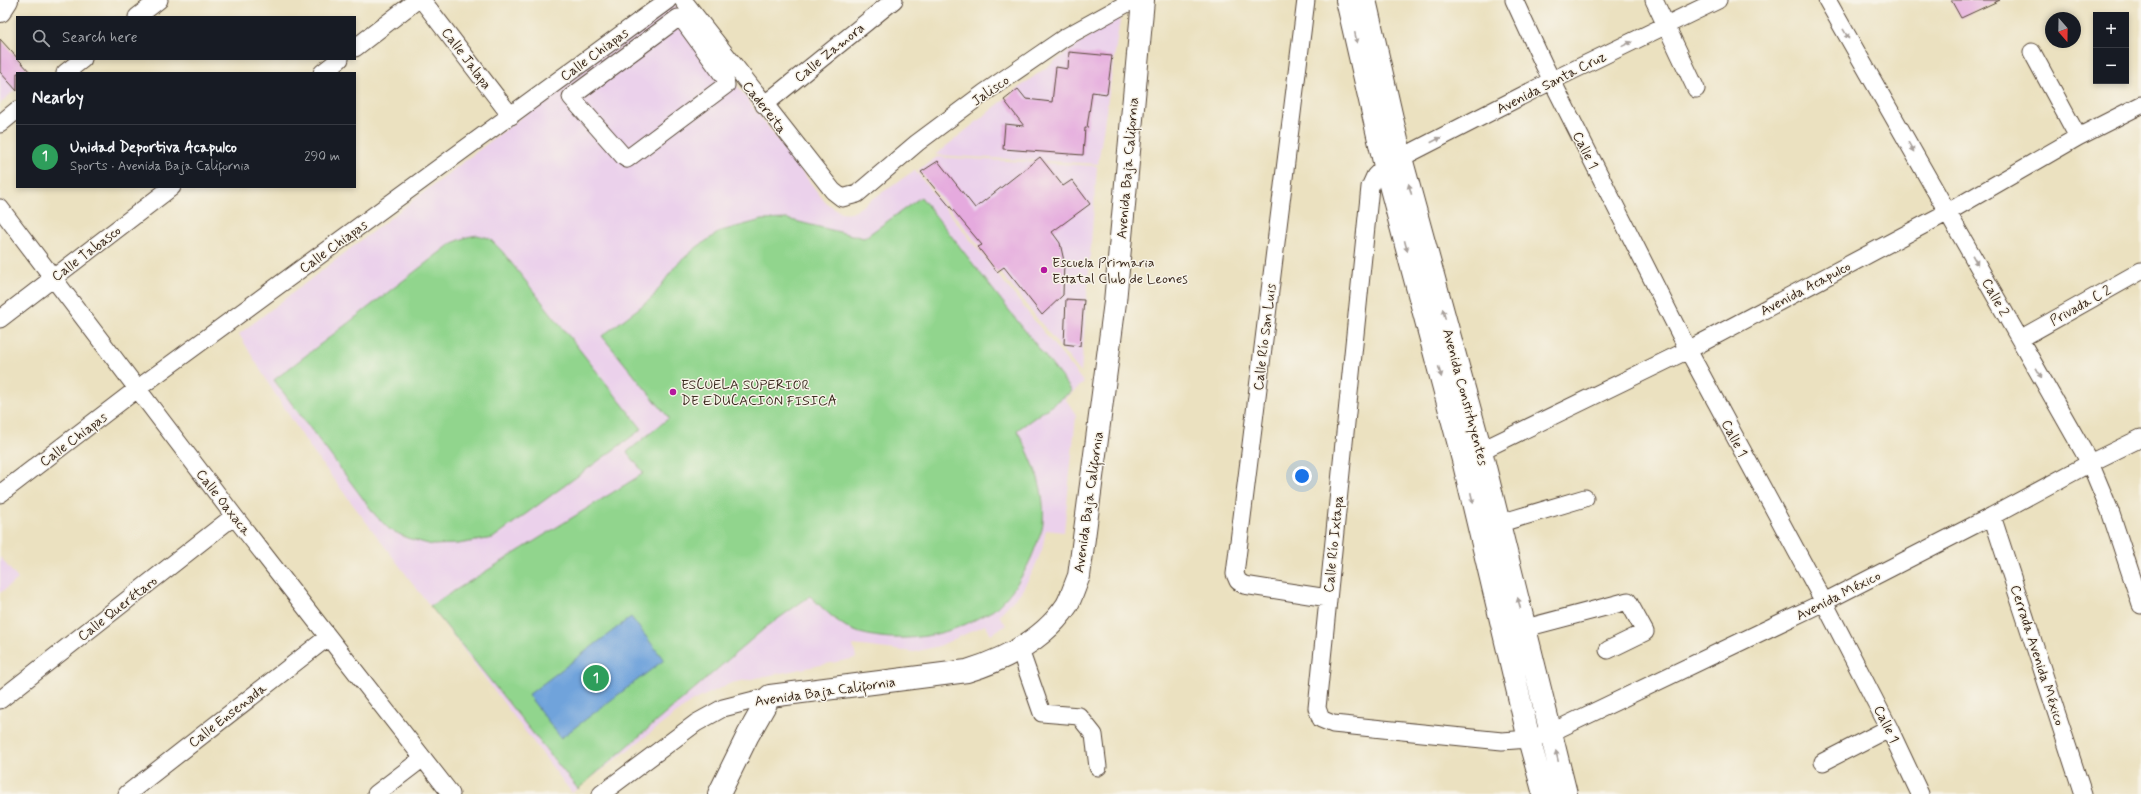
<!DOCTYPE html>
<meta charset="utf-8">
<style>
:root{--surface:#171b24;--page:#20242c;--text:#f1f3f6;--muted:#9ea1a6;--line:#363941;--accent:#1a73e8}
body{margin:0;font-family:Mynerve,sans-serif;background:var(--page);color:var(--text)}
.controls{position:absolute;right:12px;top:12px;display:grid;overflow:hidden;border-radius:0px;box-shadow:0 2px 6px #0003}
.controls button{width:36px;height:36px;display:grid;place-items:center;padding:0;border:0;border-bottom:1px solid var(--line);background:var(--surface);color:var(--text);font:20px sans-serif}
.compass{position:absolute;left:2045px;top:12px;width:36px;height:36px;border-radius:50%;background:var(--surface);box-shadow:0 2px 6px #0003;rotate:160deg}
.you{position:absolute;left:1302px;top:476px;width:14px;height:14px;margin:-10px;border:3px solid #fff;border-radius:50%;background:#1a73e8;box-shadow:0 0 0 6px #1a73e833}
.badge{display:grid;place-items:center;width:26px;height:26px;border-radius:50%;background:var(--accent);color:#fff;font-size:13px;font-weight:700}
.pin{position:absolute;translate:-50% -50%;border:2px solid #fff;box-shadow:0 1px 4px #0006}
.list{margin:0;padding:0;list-style:none}
h2{display:flex;justify-content:space-between;align-items:center;height:52px;margin:0;padding:0 16px;font-size:17px}
h2 small{font-size:13px;font-weight:400;color:var(--muted)}
.list li{display:grid;grid-template-columns:26px 1fr auto;gap:12px;align-items:center;box-sizing:border-box;height:64px;padding:0 16px;border-top:1px solid var(--line)}
.list b{display:block;font-size:15px;white-space:nowrap}
.list p{margin:0;font-size:13px;white-space:nowrap;color:var(--muted)}
.list em{font-size:13px;font-style:normal;color:var(--muted)}
.icon{flex:none;width:22px;height:22px;fill:none;stroke:currentColor;stroke-width:2;stroke-linecap:round;stroke-linejoin:round}
.map{position:relative;flex:none;width:2141px;height:794px;overflow:hidden}
.search{position:absolute;background:var(--surface);box-shadow:0 2px 6px #0003;left:16px;top:16px;width:340px;height:44px;display:flex;align-items:center;gap:10px;box-sizing:border-box;padding:0 14px;border-radius:0px;color:var(--muted);font-size:15px}
.panel{position:absolute;background:var(--surface);box-shadow:0 2px 6px #0003;left:16px;top:72px;width:340px;height:116px;border-radius:0px}
.map>svg:first-child{display:block}
.built{fill:#ebd1eb}
.green{fill:#91d58d;stroke:#668056}
.water{fill:#6fa3db;stroke:#55667c}
.building{fill:#e5aade}
.lines{fill:none;stroke-linecap:round;stroke-linejoin:round}
.minor-casing{stroke:#554536;stroke-width:19}
.major-casing{stroke:#554536;stroke-width:24}
.minor{stroke:#fff;stroke-width:17}
.major{stroke:#fff;stroke-width:22}
.oneway{fill:#a79f9a}
.poi-dot{fill:#b5179e;stroke:#f7f3e8;stroke-width:1.5}
.labels{text-anchor:middle;stroke-width:3;stroke-linejoin:round;paint-order:stroke}
.street-label{font-size:14px;fill:#3b2a1e;stroke:#f7f3e8}
.poi-label{font-size:14px;fill:#3b2a1e;stroke:#f7f3e8;text-anchor:start}
</style>
<div class="map">
<svg width="2141" height="794" viewBox="0 0 2141 794">
<rect width="100%" height="100%" fill="#f7f3e8"/>
<filter id="ink" filterUnits="userSpaceOnUse"><feTurbulence type="fractalNoise" baseFrequency=".025" numOctaves="2"/><feDisplacementMap in="SourceGraphic" scale="8" xChannelSelector="R" yChannelSelector="G"/><feConvolveMatrix kernelMatrix="1 2 1 2 8 2 1 2 1" color-interpolation-filters="sRGB"/></filter>
<filter id="wash" filterUnits="userSpaceOnUse"><feTurbulence type="fractalNoise" baseFrequency=".012" numOctaves="4" result="noise"/><feDisplacementMap in="SourceGraphic" scale="16" xChannelSelector="R" yChannelSelector="G"/><feGaussianBlur stdDeviation="0.9" result="paint"/><feColorMatrix in="noise" values="0 0 0 0 0 0 0 0 0 0 0 0 0 0 0 0 0 1.4 0 .05"/><feComposite in="paint" operator="in"/></filter>
<g filter="url(#wash)">
<rect width="100%" height="100%" fill="#ebe1c0"/>
<path class="built" d="M673,1L825,202L840,212L852,213L915,170L1084,383L1065,398L1076,415L1064,532L1046,530L1042,550L1032,573L1021,592L999,615L1006,625L991,634L985,625L939,646L914,652L853,645L856,658L731,683L691,702L572,793L313,452L270,386L239,334Z
M1116,17L1120,20L1098,164L935,155L1025,83Z
M0,40L17,73V88L0,104Z
M937,157L1097,166L1081,373L918,170Z
M0,557L18,579L0,593Z"/>
<path class="green" d="M921,197L1072,391L1017,430C1032,459 1046,488 1043,522C1043,531 1037,542 1034,551C1026,572 1013,592 996,608C992,612 985,614 980,617C945,637 900,644 860,633C840,627 824,609 810,596L765,628L578,789L430,606L644,473L627,452L669,418L602,336L652,298L676,265L697,247L721,231L762,220L787,219L864,238Z
M477,235L489,238L502,251L642,429L493,538L458,544L432,545L407,538L389,529L376,516L274,380L452,243L467,237Z"/>
<path class="water" d="M631,617L664,660L561,738L528,695Z"/>
<g id="blocks">
<path class="building" d="M1951,0H2000L1961,18Z
M0,39L31,73H17V91L0,72Z
M1069,52L1112,56L1107,94L1092,92L1087,128H1085L1083,155L1003,149L1005,124L1024,126L1004,100L1018,89L1026,99L1052,102L1056,67L1068,69Z
M1040,157L1063,186L1072,180L1090,204L1052,232L1060,243L1064,261L1063,295L1042,315L1004,267L997,272L978,247L982,245L921,172L938,161L975,208Z
M1066,299L1084,300L1080,346L1064,344Z"/>
</g>
</g>
<g filter="url(#ink)">
<use href="#blocks" fill-opacity="0" stroke="#554536" stroke-width="1"/>
<g class="lines">
<defs>
<path id="minor" d="M422,0L511,116
M683,0L833,191L842,198L857,194L917,143L984,93L1064,38L1133,0
M1306,0L1235,574L1238,581L1244,585L1328,598
M1514,0L1544,65L1688,350L1824,602L1889,728L1920,794
M1654,0L1696,89
M1718,0L1551,81L1385,166L1375,176L1370,187L1317,708L1321,719L1333,724L1502,741L1529,739L1552,732L1824,602L1992,516L2090,463L2141,438
M1827,0L2090,463L2110,511L2141,605
M137,17L159,0
M678,18L682,19L725,78L726,85L627,159L624,157L571,97Z
M355,48L417,0
M2032,52L2078,137
M65,73L83,59
M322,73L340,59
M764,105L894,0
M0,124L17,110
M0,208L234,516L451,794
M0,319L172,187
M2020,339L2141,271
M1470,456L1688,350L1948,212L2078,137L2141,105
M0,494L137,389L668,0
M1992,516L2083,794
M1487,527L1585,498
M1514,631L1628,601L1645,632L1608,650
M1020,650L1042,713L1079,716L1094,735L1098,767
M0,700L234,516
M1823,762L1889,728
M127,794L328,637
M376,794L423,758
M601,794L696,723L723,708L770,696"/>
<path id="major" d="M1347,0L1385,166L1463,460L1529,739L1544,794
M1365,0L1401,158L1481,451L1566,794
M0,11L7,0
M719,794L748,735L770,696L967,671C1006,659 1044,640 1067,605C1072,596 1075,585 1079,576L1115,302L1143,0"/>
</defs>
<use href="#minor" class="minor-casing"/>
<use href="#major" class="major-casing"/>
<use href="#minor" class="minor"/>
<use href="#major" class="major"/>
</g>
<defs><path id="oneway-solid" d="M-6-.8H1V-3.2L6.5 0L1 3.2V.8H-6Z"/></defs>
<g class="oneway">
<use href="#oneway-solid" transform="translate(1846 34) rotate(60)"/>
<use href="#oneway-solid" transform="translate(1356 38) rotate(77)"/>
<use href="#oneway-solid" transform="translate(1627 44) rotate(-26)"/>
<use href="#oneway-solid" transform="translate(1436 140) rotate(-27)"/>
<use href="#oneway-solid" transform="translate(1911 147) rotate(60)"/>
<use href="#oneway-solid" transform="translate(1410 189) rotate(-105)"/>
<use href="#oneway-solid" transform="translate(1406 246) rotate(75)"/>
<use href="#oneway-solid" transform="translate(1975 260) rotate(61)"/>
<use href="#oneway-solid" transform="translate(1444 314) rotate(-105)"/>
<use href="#oneway-solid" transform="translate(1440 372) rotate(75)"/>
<use href="#oneway-solid" transform="translate(2039 373) rotate(61)"/>
<use href="#oneway-solid" transform="translate(1472 498) rotate(77)"/>
<use href="#oneway-solid" transform="translate(1519 603) rotate(-104)"/>
<use href="#oneway-solid" transform="translate(1557 756) rotate(-103)"/>
</g>
</g>
<g class="poi-dot">
<circle cx="1044" cy="270" r="4"/>
<circle cx="673" cy="392" r="4"/>
</g>
<g class="labels">
<g class="street-label">
<text transform="translate(829 52) rotate(-39)" y="5">Calle Zamora</text>
<text transform="translate(594 54) rotate(-36)" y="5">Calle Chiapas</text>
<text transform="translate(467 58) rotate(53)" y="5">Calle Jalapa</text>
<text transform="translate(1551 82) rotate(-27)" y="5">Avenida Santa Cruz</text>
<text transform="translate(990 90) rotate(-35)" y="5">Jalisco</text>
<text transform="translate(765 107) rotate(52)" y="5">Cadereita</text>
<text transform="translate(1586 150) rotate(63)" y="5">Calle 1</text>
<text transform="translate(1127 168) rotate(-85)" y="5">Avenida Baja California</text>
<text transform="translate(333 246) rotate(-36)" y="5">Calle Chiapas</text>
<text transform="translate(86 253) rotate(-37)" y="5">Calle Tabasco</text>
<text transform="translate(1805 288) rotate(-28)" y="5">Avenida Acapulco</text>
<text transform="translate(1996 297) rotate(61)" y="5">Calle 2</text>
<text transform="translate(2080 305) rotate(-29)" y="5">Privada C 2</text>
<text transform="translate(1264 337) rotate(-83)" y="5">Calle Río San Luis</text>
<text transform="translate(1466 397) rotate(75)" y="5">Avenida Constituyentes</text>
<text transform="translate(1735 438) rotate(62)" y="5">Calle 1</text>
<text transform="translate(73 439) rotate(-37)" y="5">Calle Chiapas</text>
<text transform="translate(224 502) rotate(52)" y="5">Calle Oaxaca</text>
<text transform="translate(1088 502) rotate(-82)" y="5">Avenida Baja California</text>
<text transform="translate(1333 544) rotate(-84)" y="5">Calle Río Ixtapa</text>
<text transform="translate(1838 595) rotate(-27)" y="5">Avenida México</text>
<text transform="translate(117 608) rotate(-38)" y="5">Calle Querétaro</text>
<text transform="translate(2038 655) rotate(72)" y="5">Cerrada Avenida México</text>
<text transform="translate(825 691) rotate(-8)" y="5">Avenida Baja California</text>
<text transform="translate(227 715) rotate(-38)" y="5">Calle Ensenada</text>
<text transform="translate(1887 724) rotate(64)" y="5">Calle 1</text>
</g>
<g class="poi-label">
<text x="1052" y="267">Escuela Primaria<tspan x="1052" dy="16">Estatal Club de Leones</tspan></text>
<text x="681" y="389">ESCUELA SUPERIOR<tspan x="681" dy="16">DE EDUCACION FISICA</tspan></text>
</g>
</g>
</svg>
<div class="controls">
<button>+</button>
<button>−</button>
</div>
<svg class="compass" viewBox="-18 -18 36 36"><path d="M0-13l5 13h-10z" fill="#e53935"/><path d="M0 13l5-13h-10z" fill="#9ea1a6"/></svg>
<div class="you"></div>
<div class="pin badge" style="left:596px;top:678px;background:#2e9e5b">1</div>
<div class="search"><svg class="icon" aria-label="search" viewBox="0 0 24 24"><circle cx="10" cy="10" r="6"/><path d="M15 15l6 6"/></svg>Search here</div>
<section class="panel">
<h2>Nearby<small></small></h2>
<ul class="list">
<li><span class="badge" style="background:#2e9e5b">1</span><div><b>Unidad Deportiva Acapulco</b><p>Sports · Avenida Baja California</p></div><em>290 m</em></li>
</ul>
</section>
</div>
